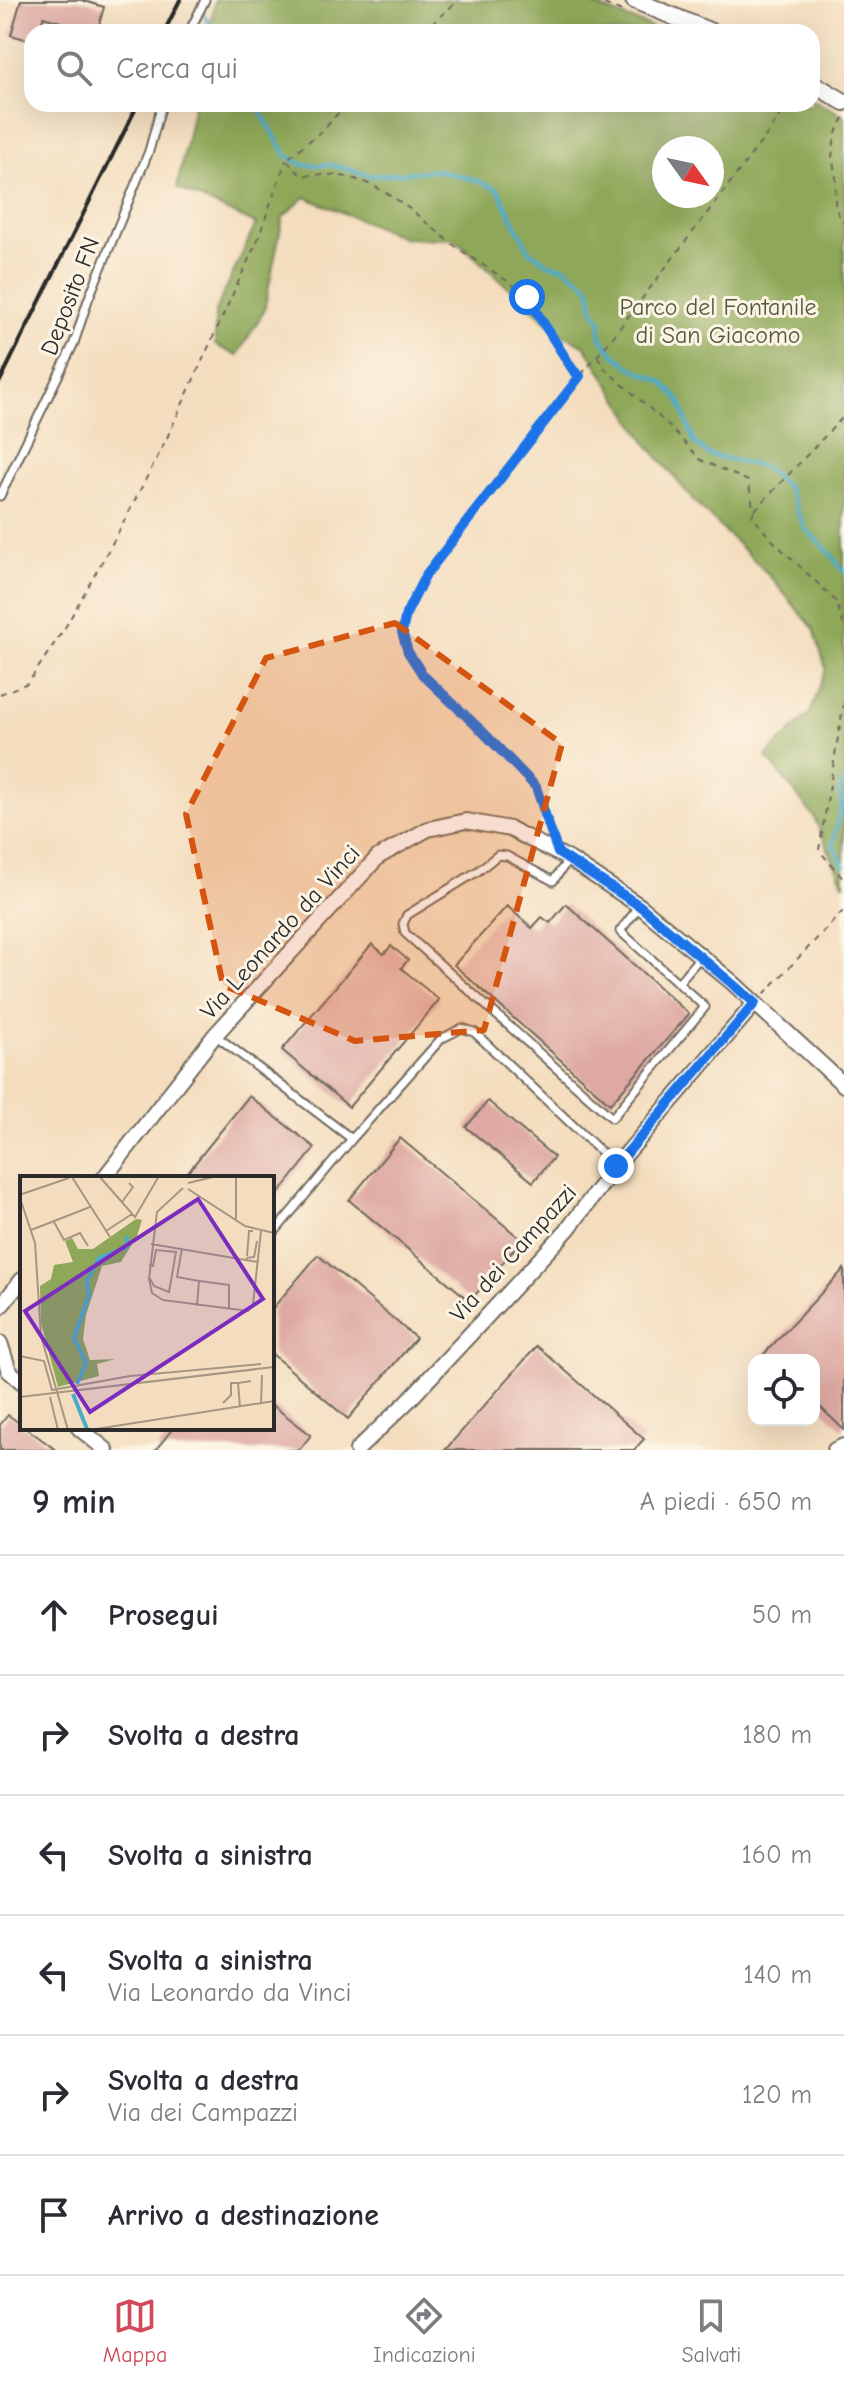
<!DOCTYPE html>
<html lang="it">
<meta charset="utf-8">
<style>
:root{--surface:#fff;--page:#f2f2f3;--text:#2b2b33;--muted:#7c7c81;--line:#e1e1e2;--accent:#d1495b}
body{margin:0;font-family:"Comic Neue",sans-serif;background:var(--page);color:var(--text)}
.controls{position:absolute;right:24px;bottom:24px;display:grid;overflow:hidden;border-radius:16px;box-shadow:0 8px 32px #0002}
.controls button{width:72px;height:72px;display:grid;place-items:center;padding:0;border:0;border-bottom:2px solid var(--line);background:var(--surface);color:var(--text);font:40px sans-serif}
.compass{position:absolute;left:652px;top:136px;width:72px;height:72px;border-radius:50%;background:var(--surface);box-shadow:0 8px 32px #0002;rotate:123deg}
.stop{position:absolute;width:24px;height:24px;margin:-18px;border:6px solid #1a73e8;border-radius:50%;background:#fff}
.stop.end{background:#1a73e8;border-color:#fff;box-shadow:0 2px 8px #0008}
.list{margin:0;padding:0;list-style:none}
h2{display:flex;justify-content:space-between;align-items:center;height:104px;margin:0;padding:0 32px;font-size:34px}
h2 small{font-size:26px;font-weight:400;color:var(--muted)}
.list li{display:grid;grid-template-columns:52px 1fr auto;gap:24px;align-items:center;box-sizing:border-box;height:120px;padding:0 32px;border-top:2px solid var(--line)}
.list b{display:block;font-size:30px;white-space:nowrap}
.list p{margin:0;font-size:26px;white-space:nowrap;color:var(--muted)}
.list em{font-size:26px;font-style:normal;color:var(--muted)}
.icon{flex:none;width:44px;height:44px;fill:none;stroke:currentColor;stroke-width:2;stroke-linecap:round;stroke-linejoin:round}
.map{position:relative;flex:none;width:844px;height:1450px;overflow:hidden}
.search{position:absolute;background:var(--surface);box-shadow:0 8px 32px #0002;left:24px;right:24px;top:24px;height:88px;display:flex;align-items:center;gap:20px;box-sizing:border-box;padding:0 28px;border-radius:24px;color:var(--muted);font-size:30px}
.sheet{height:824px;background:var(--surface)}
nav{display:flex;justify-content:space-around;align-items:center;box-sizing:border-box;height:112px;border-top:2px solid var(--line);background:var(--surface);font-size:22px;color:var(--muted)}
nav a{display:grid;justify-items:center;gap:4px}
nav .on{color:var(--accent)}
.map>svg:first-child{display:block}
.forest{fill:#8ea759;stroke:#5c6942;stroke-width:2;fill-rule:evenodd}
.lines{fill:none;stroke-linecap:round;stroke-linejoin:round}
.stream{stroke:#49acc9;stroke-width:4}
.building{fill:#dea9a2}
.service-casing{stroke:#71695e;stroke-width:11}
.minor-casing{stroke:#71695e;stroke-width:18}
.tertiary-casing{stroke:#71695e;stroke-width:20}
.path{stroke:#71695e;stroke-width:2;stroke-dasharray:6 6;stroke-linecap:butt}
.service{stroke:#fff;stroke-width:7}
.minor{stroke:#fff;stroke-width:14}
.tertiary{stroke:#fff;stroke-width:16}
.rail{stroke:#2b2b2b;stroke-width:4}
.route{stroke:#1a73e8;stroke-width:10}
.marked{fill:#d5540f;fill-opacity:0.2;stroke:#d5540f;stroke-width:6;stroke-dasharray:16 10;stroke-linejoin:round}
.labels{text-anchor:middle;stroke-width:6;stroke-linejoin:round;paint-order:stroke}
.street-label{font-size:24px;fill:#2b2b2b;stroke:#fcf5e5}
.park-label{font-size:24px;fill:#54583c;stroke:#fcf5e5}
.inset-river{fill:none;stroke:#49acc9;stroke-width:4}
.inset-road{fill:none;stroke:#a49683;stroke-width:2}
.view{fill:#7b2cbf;fill-opacity:0.15;stroke:#7b2cbf;stroke-width:4}
.inset-edge{fill:none;stroke:#2b2b2b;stroke-width:4}
</style>
<div class="map">
<svg width="844" height="1450" viewBox="0 0 844 1450">
<rect width="100%" height="100%" fill="#fcf5e5"/>
<filter id="ink" filterUnits="userSpaceOnUse"><feTurbulence type="fractalNoise" baseFrequency=".0125" numOctaves="2"/><feDisplacementMap in="SourceGraphic" scale="16" xChannelSelector="R" yChannelSelector="G"/><feConvolveMatrix kernelMatrix="1 2 1 2 8 2 1 2 1" color-interpolation-filters="sRGB"/></filter>
<filter id="wash" filterUnits="userSpaceOnUse"><feTurbulence type="fractalNoise" baseFrequency=".006" numOctaves="4" result="noise"/><feDisplacementMap in="SourceGraphic" scale="32" xChannelSelector="R" yChannelSelector="G"/><feGaussianBlur stdDeviation="1.8" result="paint"/><feColorMatrix in="noise" values="0 0 0 0 0 0 0 0 0 0 0 0 0 0 0 0 0 1.4 0 .05"/><feComposite in="paint" operator="in"/></filter>
<g filter="url(#wash)">
<rect width="100%" height="100%" fill="#f4ddbe"/>
<path class="forest" d="M215,0H580L664,32H209Z
M812,98L844,116V885L814,817L766,756L810,713L826,669L814,629L766,572L694,501L647,444L584,345L563,335L533,310L455,239L404,238L305,197L283,217L264,311L237,356L215,345V312L256,224L177,188L194,104H812ZM664,148H712V196H664Z"/>
<g class="lines">
<path class="stream" d="M203,13L214,32
M256,104L286,155L303,165H332L372,176L436,170L472,179L498,189L529,251L550,265L564,267L590,287L593,309L601,321L600,337L614,354L630,367L663,382L680,401L694,442L709,455L764,467L788,488L805,529L829,552L844,572
M844,781L839,792L842,802L833,845L844,866"/>
</g>
<g id="blocks">
<path class="building" d="M21,0H81L104,7L97,32L43,17L39,32H32V41L11,35Z
M566,904L689,1014L610,1104L454,965L507,906L532,928L542,917L550,923Z
M372,944L384,954L391,946L408,960L401,968L439,1000L349,1107L282,1050Z
M249,1096L315,1148L272,1202V1178H183Z
M488,1101L554,1157L533,1182L466,1127Z
M400,1138L522,1240L470,1301L349,1200Z
M318,1255L416,1338L348,1419L272,1354V1309Z
M844,1269V1430L814,1401V1360H771L764,1354Z
M537,1346L644,1439L634,1450H445Z
M272,1405L311,1435L299,1450H156L173,1428H272Z
M8,1415L22,1425V1428H26L56,1450H0V1425Z"/>
</g>
</g>
<g filter="url(#ink)">
<use href="#blocks" fill-opacity="0" stroke="#71695e" stroke-width="2"/>
<g class="lines">
<defs>
<path id="service" d="M189,32L205,0
M0,496L74,343L88,300L149,151L162,104
M569,859L553,881L507,856L498,855L478,871L407,915L403,924L405,933L612,1118L705,1007L620,931L639,907
M678,983L701,956
M215,1035L352,1139L272,1235
M352,1139L441,1039L462,1028L474,1032L616,1166"/>
<path id="minor" d="M104,1178L215,1035L378,857L428,829L466,821L510,829L569,859L640,906L733,983L844,1085
M0,1307L22,1280
M0,1343L9,1371L22,1382
M79,1428L106,1450
M357,1450L409,1400L568,1229L616,1166L755,1003
M835,1450L844,1446"/>
<path id="tertiary" d="M634,0L711,32
M812,83L844,102"/>
</defs>
<use href="#service" class="service-casing"/>
<use href="#minor" class="minor-casing"/>
<use href="#tertiary" class="tertiary-casing"/>
<path class="path" d="M593,0L625,12
M422,32L459,0
M346,104L325,128L286,160L302,176C376,166 409,212 462,251C480,264 512,282 527,297C541,313 560,350 573,370L579,375
M844,118L835,135L832,157L836,177L835,208L844,223
M598,357L605,369L665,422L701,460L748,481L754,511L752,516L771,539L836,601L844,626
M755,510L844,416
M0,694L28,683L66,626L118,533L166,440L258,239L286,160
M844,702L819,850L844,880
M553,836C548,820 544,798 534,784C505,746 405,678 402,633C401,614 416,591 425,576L580,376L609,342L768,133L787,104
M764,994L844,910"/>
<use href="#service" class="service"/>
<use href="#minor" class="minor"/>
<use href="#tertiary" class="tertiary"/>
<path class="rail" d="M164,32L180,0
M0,381L138,104"/>
</g>
</g>
<g class="lines" filter="url(#ink)">
<path class="route" d="M527,297L573,370L580,376L425,576L406,614L402,632L408,652L423,675L484,733L536,787L558,853L640,906L755,1003L616,1166"/>
</g>
<path class="marked" d="M395,623L562,744L484,1030L355,1041L223,985L186,814L266,658Z"/>
<g class="labels">
<g class="street-label">
<text transform="translate(70 296) rotate(-69)" y="8">Deposito FN</text>
<text transform="translate(280 932) rotate(-48)" y="8">Via Leonardo da Vinci</text>
<text transform="translate(513 1253) rotate(-48)" y="8">Via dei Campazzi</text>
</g>
<g class="park-label">
<text x="718" y="315">Parco del Fontanile<tspan x="718" dy="28">di San Giacomo</tspan></text>
</g>
</g>
<g transform="translate(20 1176)">
<rect width="254" height="254" fill="#f4ddbe"/>
<path d="M116,43L122,44L117,60L101,86L82,90L66,139L63,163L70,184L95,183L77,188L79,200L38,211L21,147L20,110L31,103L34,89L53,86L45,65L52,62L58,73H73Z" fill="#8ea759"/>
<path class="inset-river" d="M57,208L66,187L54,162L69,119L67,104L79,82L107,71V60M53,218L67,253"/>
<path class="inset-road" d="M79,0L115,41L139,0M216,0V43M52,1L90,61M168,7L197,0M163,12L137,36L129,103L132,117L143,124L228,135L233,128L241,55M168,13L225,50L254,57M2,18L49,2M0,22L15,67L21,160L48,254M102,26L113,11L109,7M34,46L44,64L60,57L68,70M11,54L70,31M86,55L112,38M131,68L238,86M162,72L157,101L179,105M227,80L229,55H233M226,82L234,81L237,65M129,101L134,110L149,116L156,76L136,74L133,90L129,89M177,130L179,105L209,109V133M0,180L24,185L32,214L110,200L241,188M0,221L254,191M30,221L38,254M203,227L211,219V207H218M241,227L242,199M220,231L218,207L231,205M70,254L254,225"/>
<path class="view" d="M178,23L243,123L70,236L5,135Z"/>
<rect width="254" height="254" class="inset-edge"/>
</g>
</svg>
<div class="controls">
<button><svg class="icon" aria-label="locate" viewBox="0 0 24 24"><circle cx="12" cy="12" r="6"/><path d="M12 2v4M12 18v4M2 12h4M18 12h4"/></svg></button>
</div>
<svg class="compass" viewBox="-18 -18 36 36"><path d="M0-13l5 13h-10z" fill="#e53935"/><path d="M0 13l5-13h-10z" fill="#7c7c81"/></svg>
<div class="stop" style="left:527px;top:297px"></div>
<div class="stop end" style="left:616px;top:1166px"></div>
<div class="search"><svg class="icon" aria-label="search" viewBox="0 0 24 24"><circle cx="10" cy="10" r="6"/><path d="M15 15l6 6"/></svg>Cerca qui</div>
</div>
<section class="sheet">
<h2>9 min<small>A piedi · 650 m</small></h2>
<ul class="list">
<li><svg class="icon" aria-label="ahead" viewBox="0 0 24 24"><path d="M12 20V5M6 11l6-6 6 6"/></svg><div><b>Prosegui</b></div><em>50 m</em></li>
<li><svg class="icon" aria-label="right" viewBox="0 0 24 24"><path d="M7 20v-9h11M14 6l5 5-5 5"/></svg><div><b>Svolta a destra</b></div><em>180 m</em></li>
<li><svg class="icon" aria-label="left" viewBox="0 0 24 24"><path d="M17 20v-9H6M10 6l-5 5 5 5"/></svg><div><b>Svolta a sinistra</b></div><em>160 m</em></li>
<li><svg class="icon" aria-label="left" viewBox="0 0 24 24"><path d="M17 20v-9H6M10 6l-5 5 5 5"/></svg><div><b>Svolta a sinistra</b><p>Via Leonardo da Vinci</p></div><em>140 m</em></li>
<li><svg class="icon" aria-label="right" viewBox="0 0 24 24"><path d="M7 20v-9h11M14 6l5 5-5 5"/></svg><div><b>Svolta a destra</b><p>Via dei Campazzi</p></div><em>120 m</em></li>
<li><svg class="icon" aria-label="arrive" viewBox="0 0 24 24"><path d="M6 21V4h12l-3 4 3 4H6"/></svg><div><b>Arrivo a destinazione</b></div></li>
</ul>
</section>
<nav>
<a class="on"><svg class="icon" aria-label="map" viewBox="0 0 24 24"><path d="M3 6l6-2 6 2 6-2v14l-6 2-6-2-6 2zM9 4v14M15 6v14"/></svg>Mappa</a>
<a><svg class="icon" aria-label="directions" viewBox="0 0 24 24"><path d="M12 3l9 9-9 9-9-9zM9 14v-3h6M13 9l2 2-2 2"/></svg>Indicazioni</a>
<a><svg class="icon" aria-label="saved" viewBox="0 0 24 24"><path d="M7 4h10v16l-5-4-5 4z"/></svg>Salvati</a>
</nav>
